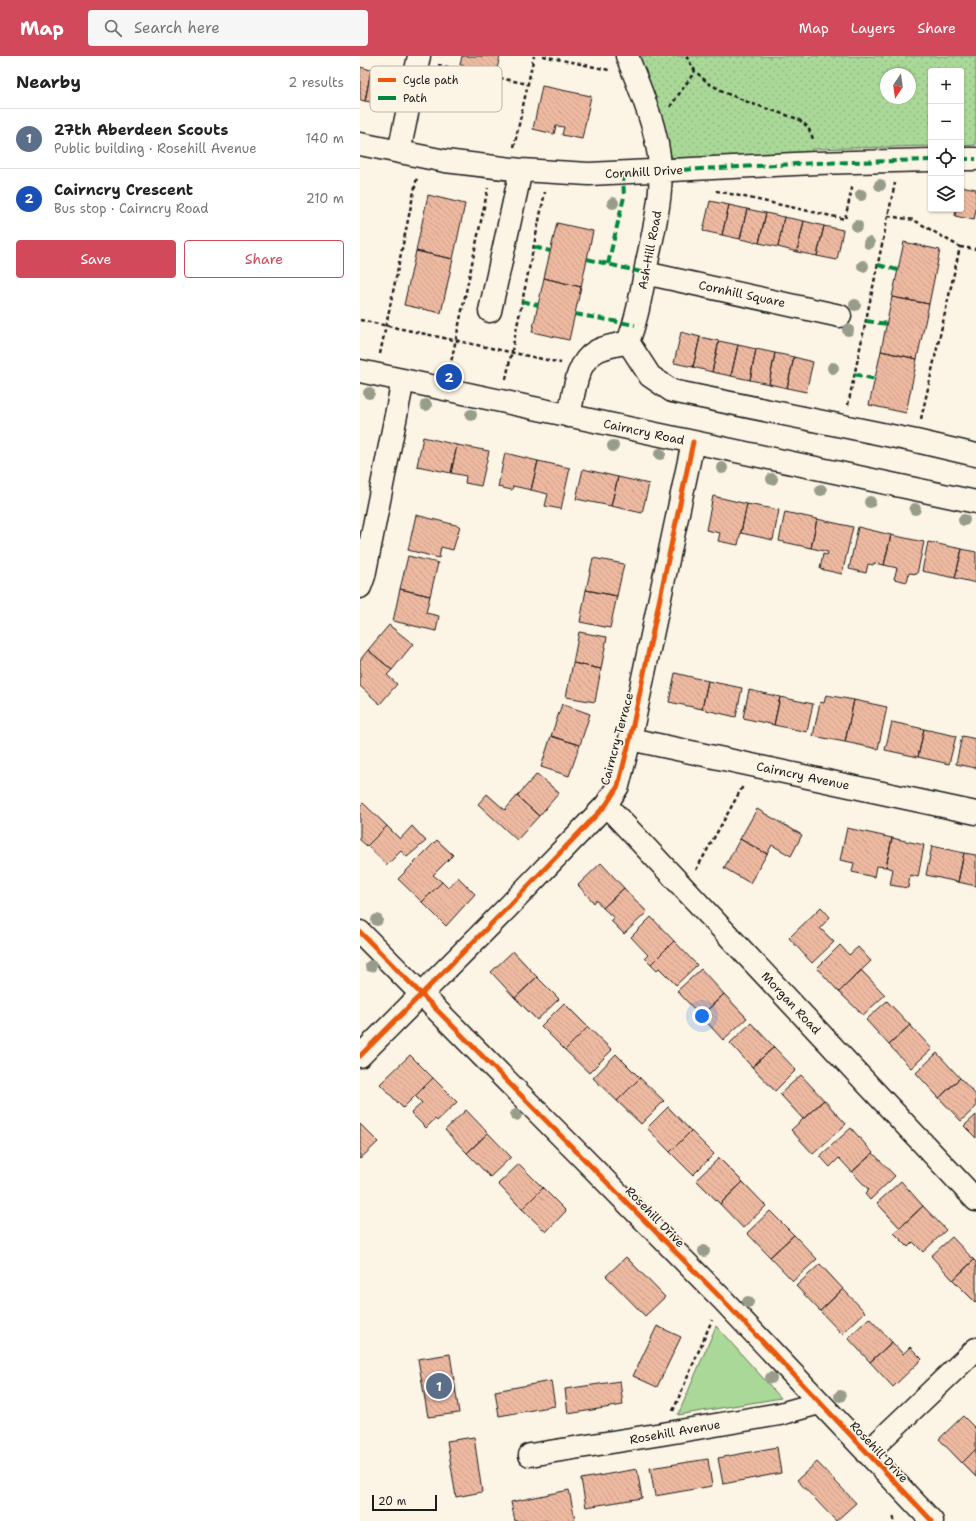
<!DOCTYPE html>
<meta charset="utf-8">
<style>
:root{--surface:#fff;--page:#f6f6f6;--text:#222;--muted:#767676;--line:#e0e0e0;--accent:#d1495b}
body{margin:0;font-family:"Shantell Sans",sans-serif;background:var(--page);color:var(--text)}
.controls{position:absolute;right:12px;top:12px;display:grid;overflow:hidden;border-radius:4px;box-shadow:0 1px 3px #0004}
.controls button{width:36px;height:36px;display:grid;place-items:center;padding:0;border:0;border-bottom:1px solid var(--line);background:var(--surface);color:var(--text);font:20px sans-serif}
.compass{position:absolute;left:520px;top:12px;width:36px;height:36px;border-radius:50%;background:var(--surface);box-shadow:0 1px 3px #0004;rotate:193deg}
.scale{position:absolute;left:12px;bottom:10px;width:65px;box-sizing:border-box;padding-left:4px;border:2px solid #1c1c1c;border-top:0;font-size:11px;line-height:14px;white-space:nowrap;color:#1c1c1c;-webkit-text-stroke:3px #fcf5e5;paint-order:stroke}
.you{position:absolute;left:342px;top:960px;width:14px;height:14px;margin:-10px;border:3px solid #fff;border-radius:50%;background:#1a73e8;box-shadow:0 0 0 6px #1a73e833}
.badge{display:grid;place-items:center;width:26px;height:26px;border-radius:50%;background:var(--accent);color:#fff;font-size:13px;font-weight:700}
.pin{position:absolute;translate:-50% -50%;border:2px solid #fff;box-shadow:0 1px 4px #0006}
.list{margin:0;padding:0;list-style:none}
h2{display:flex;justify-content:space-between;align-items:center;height:52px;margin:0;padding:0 16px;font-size:17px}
h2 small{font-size:13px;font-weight:400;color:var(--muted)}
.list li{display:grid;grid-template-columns:26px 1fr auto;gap:12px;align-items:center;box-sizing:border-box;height:60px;padding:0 16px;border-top:1px solid var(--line)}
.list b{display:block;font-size:15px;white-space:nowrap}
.list p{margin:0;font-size:13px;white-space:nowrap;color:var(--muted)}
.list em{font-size:13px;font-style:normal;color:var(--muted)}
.actions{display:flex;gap:8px;padding:12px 16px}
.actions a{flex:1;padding:9px 0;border:1px solid var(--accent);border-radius:4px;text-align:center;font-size:14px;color:var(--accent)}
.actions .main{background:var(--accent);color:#fff}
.icon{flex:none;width:22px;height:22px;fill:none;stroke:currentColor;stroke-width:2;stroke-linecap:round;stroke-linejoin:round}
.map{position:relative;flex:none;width:616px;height:1465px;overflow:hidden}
header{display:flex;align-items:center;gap:24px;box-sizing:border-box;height:56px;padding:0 20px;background:var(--accent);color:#fff}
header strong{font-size:19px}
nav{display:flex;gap:22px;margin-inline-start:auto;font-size:14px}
.search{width:280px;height:36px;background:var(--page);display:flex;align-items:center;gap:10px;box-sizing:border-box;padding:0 14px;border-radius:4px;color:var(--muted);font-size:15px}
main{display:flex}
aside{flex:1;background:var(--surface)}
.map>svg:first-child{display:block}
.green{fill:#aad898;stroke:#637a5a}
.park{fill:url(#park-dots);stroke:#637a5a;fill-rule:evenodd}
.building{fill:url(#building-back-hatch);stroke:#1c1c1c}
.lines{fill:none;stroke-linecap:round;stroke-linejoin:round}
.minor-casing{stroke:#1c1c1c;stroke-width:25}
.path{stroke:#1c1c1c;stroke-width:2.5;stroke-dasharray:4 3;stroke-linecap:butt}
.minor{stroke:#fcf5e5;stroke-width:22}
.quiet{stroke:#00873e;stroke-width:4;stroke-dasharray:8 4;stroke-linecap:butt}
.cycleway-casing{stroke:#fcf5e5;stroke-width:8}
.cycleway{stroke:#e8590c;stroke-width:5}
.tree{fill:#989c8b}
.labels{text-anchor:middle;stroke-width:3.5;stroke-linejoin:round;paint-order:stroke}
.street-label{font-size:12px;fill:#1c1c1c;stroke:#fcf5e5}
.key{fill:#fcf5e5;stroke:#b9b4a9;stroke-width:1}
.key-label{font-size:11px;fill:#1c1c1c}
</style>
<header>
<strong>Map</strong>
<div class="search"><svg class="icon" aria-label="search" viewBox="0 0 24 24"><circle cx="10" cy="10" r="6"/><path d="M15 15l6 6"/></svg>Search here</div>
<nav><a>Map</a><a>Layers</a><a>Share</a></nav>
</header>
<main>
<aside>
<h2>Nearby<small>2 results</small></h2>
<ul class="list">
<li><span class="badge" style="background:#5c6f8a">1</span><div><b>27th Aberdeen Scouts</b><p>Public building · Rosehill Avenue</p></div><em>140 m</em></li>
<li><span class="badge" style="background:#1a4fb4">2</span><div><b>Cairncry Crescent</b><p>Bus stop · Cairncry Road</p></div><em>210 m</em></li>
</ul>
<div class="actions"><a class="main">Save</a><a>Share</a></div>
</aside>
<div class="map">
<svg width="616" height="1465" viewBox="0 0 616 1465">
<defs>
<pattern id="park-dots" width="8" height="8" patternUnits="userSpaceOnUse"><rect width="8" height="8" fill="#aad898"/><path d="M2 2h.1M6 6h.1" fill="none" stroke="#92b982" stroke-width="1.8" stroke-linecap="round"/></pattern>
<pattern id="building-back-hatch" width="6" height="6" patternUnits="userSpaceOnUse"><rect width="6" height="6" fill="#eeb9a1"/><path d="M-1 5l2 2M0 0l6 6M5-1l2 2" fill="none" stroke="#cc9e8a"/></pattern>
</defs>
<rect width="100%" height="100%" fill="#fcf5e5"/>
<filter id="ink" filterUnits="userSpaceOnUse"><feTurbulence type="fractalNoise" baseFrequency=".025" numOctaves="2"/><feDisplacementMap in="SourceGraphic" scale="8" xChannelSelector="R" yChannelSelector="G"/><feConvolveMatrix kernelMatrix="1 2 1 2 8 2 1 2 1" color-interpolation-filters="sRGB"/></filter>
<g filter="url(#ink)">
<path class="green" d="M356,1270L421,1342L318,1359Z"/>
<path class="park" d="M277,0H616V89L601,90V15H571V90L452,93V100L322,104L312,101L306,89ZM526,18H550V42H526Z"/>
<path class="building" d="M102,0H140L136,17L100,9Z
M0,11L11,14L5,45L0,44Z
M11,14L30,18L24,49L5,45Z
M182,30L231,40L222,83L202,79L204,71L196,70L194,78L173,73Z
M601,130L616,133V154L614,164L595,160L596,153H601Z
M68,139L105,148L93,203L56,195Z
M350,145L369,149L362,179L343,175Z
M369,149L387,153L380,183L362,179Z
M387,153L406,157L399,187L380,183Z
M406,157L424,161L418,191L399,187Z
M424,161L444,165L437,196L418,191Z
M444,165L464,170L457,200L437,196Z
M197,167L233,175L221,231L184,222Z
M464,170L483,174L477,204L457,200Z
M544,186L580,194L569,248L532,241Z
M56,195L93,203L81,257L44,249Z
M184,222L221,231L209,284L172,276Z
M532,241L569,248L557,303L521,295Z
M321,276L340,281L333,311L314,307Z
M340,281L359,285L352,316L333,311Z
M359,285L378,289L371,320L352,316Z
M378,289L396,293L390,324L371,320Z
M396,293L415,297L409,328L390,324Z
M521,295L557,303L546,357L509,349Z
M415,297L434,301L427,332L409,328Z
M434,301L453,306L446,336L427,332Z
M63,381L97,389L91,417L57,410Z
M97,389L129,395L121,430L105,427L106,420L91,417Z
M145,397L178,405L171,434L153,430L152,434L138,431Z
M178,405L210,412L201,453L185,450L188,438L171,434Z
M223,413L258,421L251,450L216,443Z
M258,421L289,428L282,457L251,450Z
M353,440L387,448L378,489L358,485L360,477L346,474Z
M387,448L419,454L413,484L381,477Z
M425,456L457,463L451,492L419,485Z
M56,459L100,470L93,494L81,491L79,502L48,494Z
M457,463L493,471L482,518L460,513L463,498L467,499L468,496L451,492Z
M498,471L531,479L524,509L514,507L513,509L508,508L506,517L489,513Z
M531,479L564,486L557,518L549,517L547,526L534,523L537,512L524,509Z
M568,486L602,493L595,522L562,515Z
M602,493L616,496V527L595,522Z
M48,500L78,507L70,540L40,533Z
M233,502L264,508L257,540L226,534Z
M40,533L70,540L66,557L79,560L76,575L33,565Z
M226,534L257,540L250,572L220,566Z
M29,569L53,588L32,614L8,594Z
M219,576L247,581L241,613L213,607Z
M8,594L32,614L27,619L37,628L20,648L0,630V604Z
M213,607L241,613L235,646L206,641Z
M315,617L348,625L342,653L309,646Z
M348,625L382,632L376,661L342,653Z
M389,634L420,641L414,669L383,662Z
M466,639L494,644L485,686L453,680L460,646L464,647Z
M420,641L453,648L447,676L414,669Z
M494,644L527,651L518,693L485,686Z
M202,648L230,658L220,689L191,680Z
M532,666L564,673L558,701L525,694Z
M564,673L596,680L589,708L558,701Z
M191,680L220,689L209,720L181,711Z
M602,680L616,683V712L596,708Z
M177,718L199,737L179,760L157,740Z
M127,738L145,754L157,740L179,760L157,784L118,748Z
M3,747L27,770L7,790L0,784V750Z
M397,753L442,779L431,800L412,789L407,798L380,783Z
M27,770L40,783L52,770L66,785L47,801L41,795L27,809L7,790Z
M487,772L532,782L526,811L516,810L514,821L492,816L494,807L480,804Z
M532,782L564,789L558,821L550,819L548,832L530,829L533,813L526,811Z
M380,783L407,798L390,827L364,812Z
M77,784L93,799L73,819L82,826L62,846L38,823Z
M572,790L604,797L598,826L566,819Z
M604,797L616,799V830L598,826Z
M241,807L264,832L243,852L236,844L234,847L218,829Z
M98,821L115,838L86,870L62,846L82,826L88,832Z
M264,832L287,856L264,878L251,865L254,862L243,852Z
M461,851L470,861L460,872L474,886L452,907L429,882Z
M291,861L314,885L291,908L285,902L288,899L271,881Z
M314,885L337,909L316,929L299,912L297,914L291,908Z
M480,889L489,899L498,891L511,905L479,936L457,912Z
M153,895L177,921L155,942L131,916Z
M341,913L364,938L341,960L317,935Z
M501,914L525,939L503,959L479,936Z
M177,921L199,943L177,964L155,942Z
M364,938L387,962L363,984L341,960Z
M527,945L550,969L529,989L506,964Z
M204,947L228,971L205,994L181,970Z
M391,967L414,991L392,1011L370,987Z
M550,969L572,993L551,1012L529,989Z
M228,971L252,994L229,1017L205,994Z
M414,991L436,1014L415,1035L392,1011Z
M577,997L600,1022L579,1042L556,1017Z
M256,998L280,1022L257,1045L233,1022Z
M50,999L73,1022L43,1052L20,1028Z
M441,1019L464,1044L443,1063L420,1038Z
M73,1022L97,1046L77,1065L75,1063L66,1072L51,1057L62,1047L55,1040Z
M280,1022L304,1045L281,1068L257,1045Z
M600,1022L616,1039V1051L601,1065L579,1042Z
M464,1044L486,1068L453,1098L431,1074Z
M308,1051L331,1075L310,1096L287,1072Z
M106,1054L128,1077L107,1097L85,1074Z
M616,1059V1082L604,1070Z
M0,1068L18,1086L0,1103Z
M491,1072L513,1097L492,1116L479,1102L470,1111L460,1100Z
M331,1075L354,1098L333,1119L310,1096Z
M128,1077L151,1101L130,1121L107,1097Z
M513,1097L535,1120L510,1144L505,1138L509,1134L492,1116Z
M359,1102L383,1126L360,1148L336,1124Z
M159,1108L183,1132L162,1153L138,1128Z
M541,1125L563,1150L540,1172L517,1147Z
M383,1126L406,1150L383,1172L360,1148Z
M183,1132L206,1155L186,1176L162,1153Z
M563,1150L586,1174L563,1196L553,1186L548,1191L534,1177Z
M410,1155L434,1179L410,1201L387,1177Z
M434,1179L457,1203L433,1225L410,1201Z
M592,1181L614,1204L593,1224L571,1200Z
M266,1201L305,1241L285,1260L246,1220Z
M614,1204L616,1206V1247L593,1224Z
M460,1208L483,1233L460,1255L436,1230Z
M483,1233L505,1256L482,1278L460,1255Z
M509,1262L532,1286L510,1306L488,1282Z
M297,1270L321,1281L297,1331L273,1320Z
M532,1286L543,1298L550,1291L562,1303L533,1331L510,1306Z
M90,1298L99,1357L68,1361L58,1303Z
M191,1325L195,1350L139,1360L135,1335Z
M260,1325L263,1349L208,1358L205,1333Z
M603,1360L616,1373V1393L602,1407L579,1383Z
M114,1381L122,1436L96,1441L87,1385Z
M417,1391L421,1417L363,1428L358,1402Z
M616,1393V1421L602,1407Z
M348,1403L352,1430L295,1440L290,1412Z
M457,1406L496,1447L476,1465L437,1424Z
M277,1413L282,1442L226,1451L221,1423Z
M209,1434L215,1464L207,1465H155L151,1446Z"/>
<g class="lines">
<defs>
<path id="minor" d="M0,88L85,105L161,114L229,118L456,107L571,104
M39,96L59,0
M601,103H616
M285,217L480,260
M130,255L161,114
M268,286L290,320L312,335L556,385L616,399
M0,315L616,446
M209,360C214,339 215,308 235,296C244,290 258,289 268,286C278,260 282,233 287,206C292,183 298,159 300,134C304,87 284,43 267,0
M0,531L4,520L43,324
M270,683L616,757
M246,749L616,1144
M0,876L362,1243L572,1465
M0,1000L148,851L246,749L258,730L270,683L333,386
M507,1397L616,1293
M170,1399L302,1378L420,1358L459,1347"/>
</defs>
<use href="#minor" class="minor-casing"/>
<path class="path" d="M183,0L249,14
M326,0L335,15L348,27L368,38L393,48L438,63L448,71L454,85
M78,9L168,28
M310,51L335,15
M154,91L174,0
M357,134V135L485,163L493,128
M528,160L554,164L600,191L561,363
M600,191L616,193
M0,264L201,307
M20,298L57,121
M90,311L128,132
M146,323L185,136
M488,349L535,127
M336,814L383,730
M313,1355L352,1264
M533,1465L535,1459"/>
<use href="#minor" class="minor"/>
<path class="quiet" d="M601,103H616
M300,115L456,107L571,104
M174,191L190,195
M227,203L285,217
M248,208L264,141L263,117
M518,209L538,214
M162,245L178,249
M215,258L275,269
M506,265L527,268
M494,318L515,323"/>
<defs>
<path id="cycleway" d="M0,876L362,1243L572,1465
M0,1000L148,851L246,749L258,730L270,683L333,386"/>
</defs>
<use href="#cycleway" class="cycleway-casing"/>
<use href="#cycleway" class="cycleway"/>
</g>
<g class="tree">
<circle cx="520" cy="129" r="6"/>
<circle cx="501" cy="139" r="6"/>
<circle cx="253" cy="147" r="6"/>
<circle cx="497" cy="170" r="6"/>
<circle cx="509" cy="187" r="6"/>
<circle cx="503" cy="210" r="6"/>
<circle cx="495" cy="249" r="6"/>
<circle cx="488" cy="274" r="6"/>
<circle cx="473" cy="312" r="6"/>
<circle cx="9" cy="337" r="6"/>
<circle cx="66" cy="349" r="6"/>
<circle cx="111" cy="359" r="6"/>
<circle cx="253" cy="390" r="6"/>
<circle cx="300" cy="398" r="6"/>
<circle cx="362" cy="412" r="6"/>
<circle cx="412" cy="423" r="6"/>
<circle cx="461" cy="434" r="6"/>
<circle cx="510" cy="446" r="6"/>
<circle cx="555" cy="453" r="6"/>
<circle cx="604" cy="464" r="6"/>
<circle cx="17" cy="864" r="6"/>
<circle cx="11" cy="910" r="6"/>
<circle cx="156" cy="1059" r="6"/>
<circle cx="344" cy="1195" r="6"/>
<circle cx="388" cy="1246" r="6"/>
<circle cx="411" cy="1322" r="6"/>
<circle cx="480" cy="1340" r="6"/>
</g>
</g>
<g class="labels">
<g class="street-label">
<text transform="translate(284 116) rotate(-3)" y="4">Cornhill Drive</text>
<text transform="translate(290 194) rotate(-79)" y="4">Ash-Hill Road</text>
<text transform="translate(382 238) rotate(12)" y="4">Cornhill Square</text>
<text transform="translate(284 376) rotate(12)" y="4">Cairncry Road</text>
<text transform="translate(257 683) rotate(-75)" y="4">Cairncry Terrace</text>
<text transform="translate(443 720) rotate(12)" y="4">Cairncry Avenue</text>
<text transform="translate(431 947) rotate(47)" y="4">Morgan Road</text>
<text transform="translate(295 1161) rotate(46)" y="4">Rosehill Drive</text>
<text transform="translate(315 1376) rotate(-10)" y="4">Rosehill Avenue</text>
<text transform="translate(519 1396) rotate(47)" y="4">Rosehill Drive</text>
</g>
</g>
<rect x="10" y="10" width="132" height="46" rx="6" class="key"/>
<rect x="18" y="22" width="18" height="4" fill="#e8590c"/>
<rect x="18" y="40" width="18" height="4" fill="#00873e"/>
<g class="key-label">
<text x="43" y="28">Cycle path</text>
<text x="43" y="46">Path</text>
</g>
</svg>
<div class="controls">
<button>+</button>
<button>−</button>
<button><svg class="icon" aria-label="locate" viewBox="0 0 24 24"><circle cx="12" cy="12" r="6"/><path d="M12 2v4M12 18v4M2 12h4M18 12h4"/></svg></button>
<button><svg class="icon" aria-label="layers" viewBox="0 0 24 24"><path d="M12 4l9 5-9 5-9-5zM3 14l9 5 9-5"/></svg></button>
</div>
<svg class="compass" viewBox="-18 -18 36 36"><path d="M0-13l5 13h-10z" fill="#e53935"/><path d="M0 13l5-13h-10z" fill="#767676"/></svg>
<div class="scale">20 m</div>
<div class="you"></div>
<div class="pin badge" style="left:79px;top:1330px;background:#5c6f8a">1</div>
<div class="pin badge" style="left:89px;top:321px;background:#1a4fb4">2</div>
</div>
</main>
